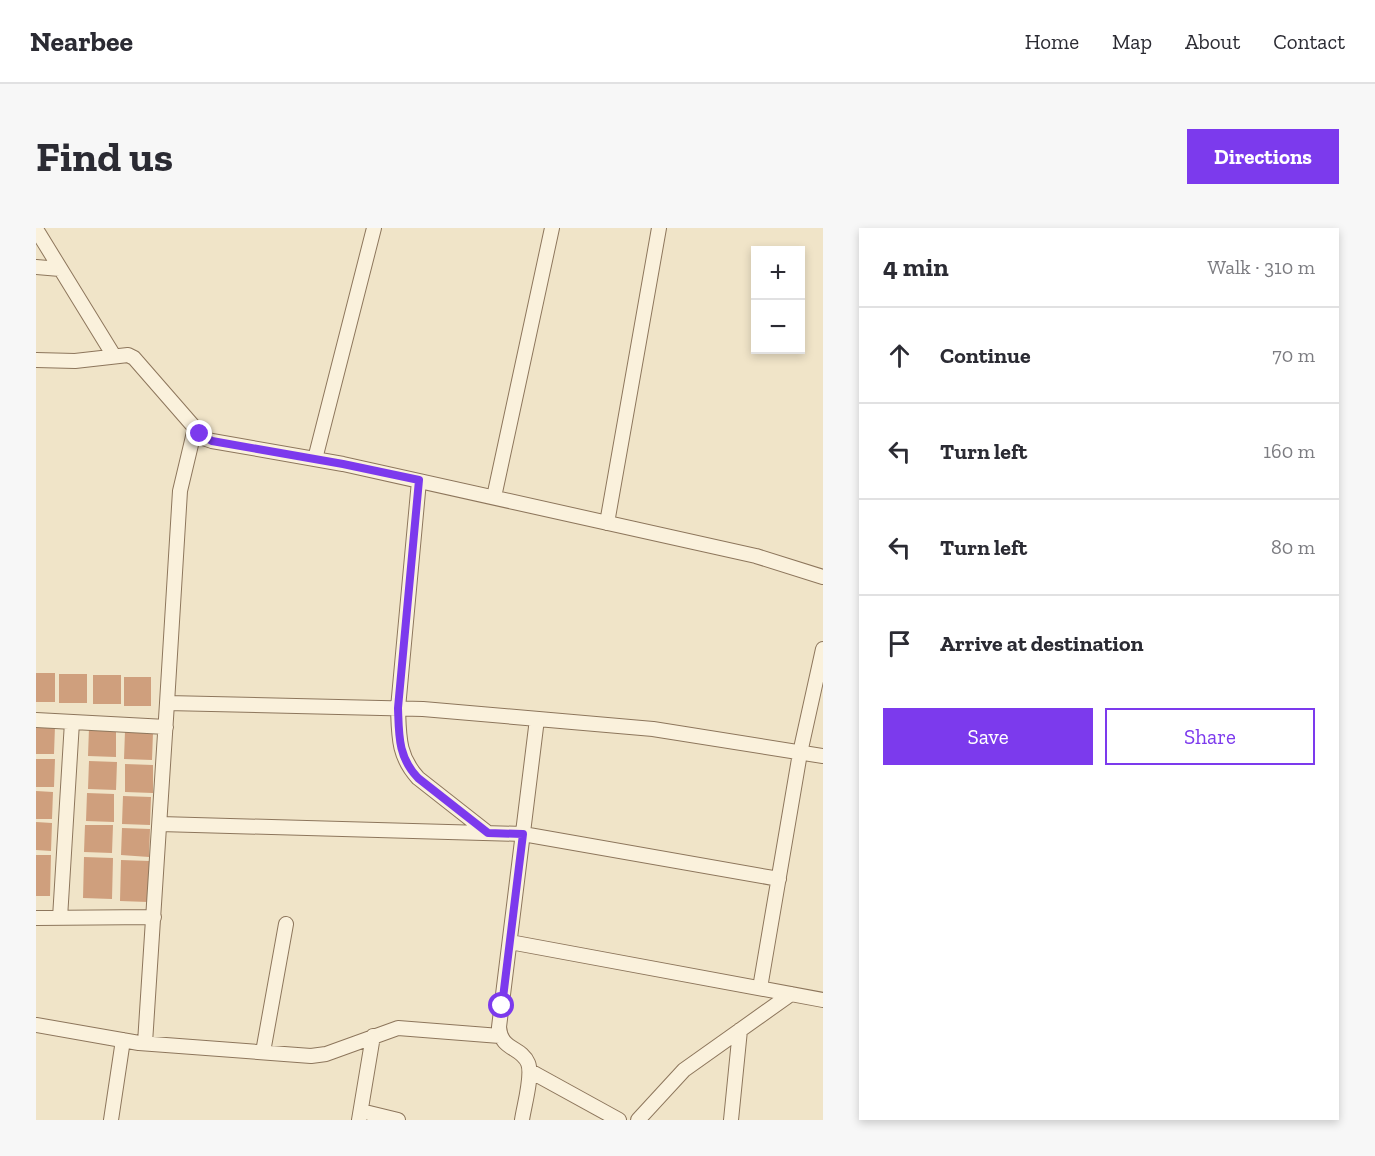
<!DOCTYPE html>
<meta charset="utf-8">
<style>
:root{--surface:#fff;--page:#f7f7f7;--text:#2b2b33;--muted:#7c7c81;--line:#e1e1e2;--accent:#7c3aed}
body{margin:0;font-family:"Zilla Slab",serif;background:var(--page);color:var(--text)}
.controls{position:absolute;right:18px;top:18px;display:grid;overflow:hidden;border-radius:0px;box-shadow:0 3px 9px #0003}
.controls button{width:54px;height:54px;display:grid;place-items:center;padding:0;border:0;border-bottom:2px solid var(--line);background:var(--surface);color:var(--text);font:30px sans-serif}
.stop{position:absolute;width:18px;height:18px;margin:-14px;border:4px solid #7c3aed;border-radius:50%;background:#fff}
.stop.end{background:#7c3aed;border-color:#fff;box-shadow:0 2px 6px #0008}
.list{margin:0;padding:0;list-style:none}
h2{display:flex;justify-content:space-between;align-items:center;height:78px;margin:0;padding:0 24px;font-size:26px}
h2 small{font-size:20px;font-weight:400;color:var(--muted)}
.list li{display:grid;grid-template-columns:39px 1fr auto;gap:18px;align-items:center;box-sizing:border-box;height:96px;padding:0 24px;border-top:2px solid var(--line)}
.list b{display:block;font-size:22px;white-space:nowrap}
.list em{font-size:20px;font-style:normal;color:var(--muted)}
.actions{display:flex;gap:12px;padding:18px 24px}
.actions a{flex:1;padding:14px 0;border:2px solid var(--accent);border-radius:0px;text-align:center;font-size:21px;color:var(--accent)}
.actions .main{background:var(--accent);color:#fff}
.icon{flex:none;width:33px;height:33px;fill:none;stroke:currentColor;stroke-width:2;stroke-linecap:round;stroke-linejoin:round}
.map{position:relative;flex:none;width:787px;height:892px;overflow:hidden;border-radius:0px}
header{display:flex;align-items:center;gap:36px;box-sizing:border-box;height:84px;padding:0 30px;background:var(--surface);border-bottom:2px solid var(--line)}
header strong{font-size:28px}
nav{display:flex;gap:33px;margin-inline-start:auto;font-size:21px}
.intro{display:flex;align-items:center;justify-content:space-between;box-sizing:border-box;height:144px;padding:0 36px}
h1{margin:0;font-size:42px}
.button{padding:15px 27px;border-radius:0px;background:var(--accent);color:#fff;font-size:21px;font-weight:700}
main{display:flex;gap:36px;padding:0 36px}
aside{flex:1;background:var(--surface);border-radius:0px;box-shadow:0 3px 9px #0003}
.map>svg:first-child{display:block}
.building{fill:#cf9f7d}
.lines{fill:none;stroke-linecap:round;stroke-linejoin:round}
.street-casing{stroke:#8d765c;stroke-width:16}
.street{stroke:#faf1dc;stroke-width:14}
.route{stroke:#7c3aed;stroke-width:8}
</style>
<header>
<strong>Nearbee</strong>
<nav><a>Home</a><a>Map</a><a>About</a><a>Contact</a></nav>
</header>
<div class="intro"><h1>Find us</h1><a class="button">Directions</a></div>
<main>
<div class="map">
<svg width="787" height="892" viewBox="0 0 787 892">
<rect width="100%" height="100%" fill="#f0e4c8"/>
<path class="building" d="M0,445H19V474H0Z
M23,446H51V475H23Z
M57,447H85V476H57Z
M88,449H115V478H88Z
M0,498H19L18,526H0Z
M53,500L80,501V529L52,528Z
M89,503L117,504L116,532L88,531Z
M0,531H19L18,559H0Z
M53,533L81,534L80,562L52,561Z
M89,536L117,537V565L89,564Z
M0,563L17,564L16,591H0Z
M51,565L78,566V594L50,593Z
M87,568L115,569L114,597L86,596Z
M0,594L16,595L15,623L0,622Z
M49,597H77L76,625L48,624Z
M86,600L114,601L113,629L85,627Z
M0,627H15L14,668H0Z
M48,629L77,630L76,671L47,670Z
M85,632L114,633L112,674L84,673Z"/>
<g class="lines">
<defs>
<path id="street" d="M0,1L78,128
M0,39L24,41
M0,132L39,133L92,127L98,130L159,200L144,263L131,475L387,481L617,501L787,528
M159,200L170,211L176,213L307,236L720,328L787,349
M279,231L338,0
M383,253L362,480C363,508 362,528 382,550L452,605
M458,269L516,0
M571,295L623,0
M0,492L130,499
M124,596L487,606L743,651
M0,690L118,689
M24,690L36,494
M474,714L787,772
M724,760L764,525L787,421
M0,797L103,815L275,828L290,826L362,800L464,808
M109,815L131,475
M227,824L250,696
M494,843L583,892
M325,883L362,892
M75,892L87,812
M323,892L337,808
M486,892C488,878 497,847 492,835C485,818 465,823 463,799L501,491
M602,892L648,842L755,766
M695,892L704,802"/>
</defs>
<use href="#street" class="street-casing"/>
<use href="#street" class="street"/>
</g>
<g class="lines">
<path class="route" d="M164,206L176,213L307,236L383,252L362,480C363,508 362,529 382,550L452,605L487,606L466,778"/>
</g>
</svg>
<div class="controls">
<button>+</button>
<button>−</button>
</div>
<div class="stop" style="left:466px;top:778px"></div>
<div class="stop end" style="left:164px;top:206px"></div>
</div>
<aside>
<h2>4 min<small>Walk · 310 m</small></h2>
<ul class="list">
<li><svg class="icon" aria-label="ahead" viewBox="0 0 24 24"><path d="M12 20V5M6 11l6-6 6 6"/></svg><div><b>Continue</b></div><em>70 m</em></li>
<li><svg class="icon" aria-label="left" viewBox="0 0 24 24"><path d="M17 20v-9H6M10 6l-5 5 5 5"/></svg><div><b>Turn left</b></div><em>160 m</em></li>
<li><svg class="icon" aria-label="left" viewBox="0 0 24 24"><path d="M17 20v-9H6M10 6l-5 5 5 5"/></svg><div><b>Turn left</b></div><em>80 m</em></li>
<li><svg class="icon" aria-label="arrive" viewBox="0 0 24 24"><path d="M6 21V4h12l-3 4 3 4H6"/></svg><div><b>Arrive at destination</b></div></li>
</ul>
<div class="actions"><a class="main">Save</a><a>Share</a></div>
</aside>
</main>
